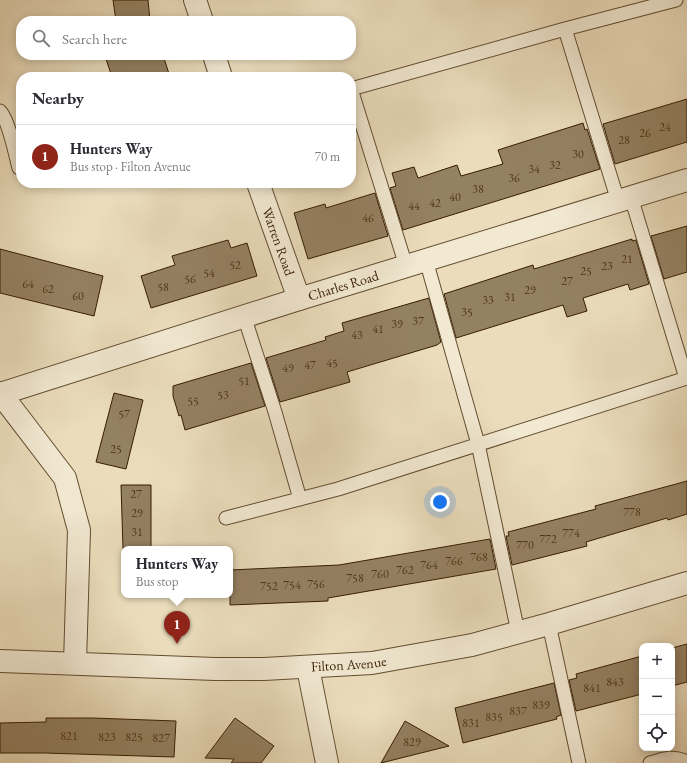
<!DOCTYPE html>
<meta charset="utf-8">
<style>
:root{--surface:#fff;--page:#f7f7f7;--text:#2b2b33;--muted:#7c7c81;--line:#e1e1e2;--accent:#8f2418}
body{margin:0;font-family:"EB Garamond",serif;background:var(--page);color:var(--text)}
.controls{position:absolute;right:12px;bottom:12px;display:grid;overflow:hidden;border-radius:8px;box-shadow:0 2px 10px #0003}
.controls button{width:36px;height:36px;display:grid;place-items:center;padding:0;border:0;border-bottom:1px solid var(--line);background:var(--surface);color:var(--text);font:20px sans-serif}
.you{position:absolute;left:440px;top:502px;width:14px;height:14px;margin:-10px;border:3px solid #fff;border-radius:50%;background:#1a73e8;box-shadow:0 0 0 6px #1a73e833}
.badge{display:grid;place-items:center;width:26px;height:26px;border-radius:50%;background:var(--accent);color:#fff;font-size:13px;font-weight:700}
.pin{position:absolute;translate:-50% -33px;filter:drop-shadow(0 1px 2px #0008)}
.pin::after{content:'';position:absolute;top:21px;width:14px;height:12px;background:inherit;clip-path:polygon(0 0,100% 0,50% 100%)}
.popup{position:absolute;left:121px;top:546px;width:112px;height:52px;box-sizing:border-box;display:grid;place-content:center;border-radius:8px;background:var(--surface);filter:drop-shadow(0 1px 3px #0005);font-size:13px;white-space:nowrap;color:var(--muted)}
.popup b{font-size:15px;color:var(--text)}
.popup::after{content:'';position:absolute;left:50%;top:100%;margin-left:-8px;border:8px solid transparent;border-top-color:var(--surface)}
.list{margin:0;padding:0;list-style:none}
h2{display:flex;justify-content:space-between;align-items:center;height:52px;margin:0;padding:0 16px;font-size:17px}
h2 small{font-size:13px;font-weight:400;color:var(--muted)}
.list li{display:grid;grid-template-columns:26px 1fr auto;gap:12px;align-items:center;box-sizing:border-box;height:64px;padding:0 16px;border-top:1px solid var(--line)}
.list b{display:block;font-size:15px;white-space:nowrap}
.list p{margin:0;font-size:13px;white-space:nowrap;color:var(--muted)}
.list em{font-size:13px;font-style:normal;color:var(--muted)}
.icon{flex:none;width:22px;height:22px;fill:none;stroke:currentColor;stroke-width:2;stroke-linecap:round;stroke-linejoin:round}
.map{position:relative;flex:none;width:687px;height:763px;overflow:hidden}
.search{position:absolute;background:var(--surface);box-shadow:0 2px 10px #0003;left:16px;top:16px;width:340px;height:44px;display:flex;align-items:center;gap:10px;box-sizing:border-box;padding:0 14px;border-radius:16px;color:var(--muted);font-size:15px}
.panel{position:absolute;background:var(--surface);box-shadow:0 2px 10px #0003;left:16px;top:72px;width:340px;height:116px;border-radius:16px}
.map>svg:first-child{display:block}
.building{fill:#948162;stroke:#361d00}
.lines{fill:none;stroke-linecap:round;stroke-linejoin:round}
.lane-casing{stroke:#634d2f;stroke-width:15}
.street-casing{stroke:#634d2f;stroke-width:24}
.lane{stroke:#f2e9d3;stroke-width:13}
.street{stroke:#f2e9d3;stroke-width:22}
.labels{text-anchor:middle;stroke-width:3;stroke-linejoin:round;paint-order:stroke}
.number-label{font-size:12px;fill:#4e3618}
.street-label{font-size:14px;fill:#361d00;stroke:#f2e9d3}
</style>
<div class="map">
<svg width="687" height="763" viewBox="0 0 687 763">
<rect width="100%" height="100%" fill="#ebddbc"/>
<filter id="stains"><feTurbulence type="fractalNoise" baseFrequency=".005" numOctaves="4"/><feColorMatrix values="0 0 0 0 .2 0 0 0 0 .09 0 0 0 0 .02 0 0 0 .5 -.17"/></filter>
<radialGradient id="worn" r=".72"><stop offset=".6" stop-color="#630" stop-opacity="0"/><stop offset="1" stop-color="#630" stop-opacity=".3"/></radialGradient>
<path class="building" d="M113,0H148L150,21H116Z
M107,55H163L170,77H112L105,56Z
M687,99V142L615,164L603,124Z
M583,123L585,130L587,129L600,169L403,230L390,188L396,186L392,173L414,167L418,178L457,165L461,176L503,164L498,150Z
M375,193L388,236L308,259L294,213L325,204L326,208Z
M687,226V272L664,279L651,236Z
M632,239V241L636,240L649,284L630,290L628,284L583,298L587,311L567,317L563,305L456,338L444,294L533,265L534,269Z
M228,240L231,248L247,243L257,276L151,308L141,276L175,265L172,256Z
M0,249L103,276L94,316L0,293Z
M429,298L441,342L437,345L347,372L350,382L280,402L266,358L326,340L325,337L344,331L342,323Z
M251,363L265,406L185,430L181,415L179,416L173,396V386Z
M114,393L143,400L126,469L96,462Z
M687,481V514L668,520L667,518L586,542L587,546L512,565L506,536H509L508,532L596,509L595,506Z
M121,485H151V549H123Z
M490,539L496,569L328,598V601L230,605V570L339,565Z
M687,644V682L672,686V648Z
M642,656V694L576,711L569,680L577,678L576,674Z
M554,683L561,715L556,717L557,719L463,743L455,708Z
M46,718H93L176,721L174,757L44,753H0V723L46,722Z
M235,718L274,746L261,763H231L234,759L205,758Z
M405,721L449,746L381,763Z"/>
<g class="lines">
<defs>
<path id="lane" d="M565,29L618,201
M351,89L565,29L676,0
M351,89L406,266
M0,111C9,121 15,153 19,168L21,169
M631,197L686,378
M426,260L478,444L518,632
M244,316L275,412L300,499
M226,518L338,489L687,378
M549,624L579,763
M650,763C663,759 674,755 687,762"/>
<g id="street">
<path d="M195,0L202,21"/>
<path d="M214,55L221,77"/>
<path id="s1" d="M258,183L299,299"/>
<path d="M0,393L65,478L79,530L75,663"/>
<path id="s2" d="M0,394L299,299L687,180"/>
<path id="s3" d="M0,661L215,669H264L372,663L472,645L549,624L687,583"/>
<path d="M308,668L327,763"/>
</g>
</defs>
<use href="#lane" class="lane-casing"/>
<use href="#street" class="street-casing"/>
<use href="#lane" class="lane"/>
<use href="#street" class="street"/>
</g>
<g class="labels">
<g class="number-label">
<text x="665" y="131">24</text>
<text x="645" y="137">26</text>
<text x="624" y="144">28</text>
<text x="578" y="158">30</text>
<text x="555" y="169">32</text>
<text x="534" y="173">34</text>
<text x="514" y="182">36</text>
<text x="478" y="193">38</text>
<text x="455" y="201">40</text>
<text x="435" y="207">42</text>
<text x="414" y="210">44</text>
<text x="368" y="222">46</text>
<text x="627" y="263">21</text>
<text x="235" y="269">52</text>
<text x="607" y="270">23</text>
<text x="586" y="275">25</text>
<text x="209" y="277">54</text>
<text x="190" y="283">56</text>
<text x="567" y="285">27</text>
<text x="28" y="288">64</text>
<text x="163" y="291">58</text>
<text x="48" y="293">62</text>
<text x="530" y="294">29</text>
<text x="78" y="300">60</text>
<text x="510" y="301">31</text>
<text x="488" y="304">33</text>
<text x="467" y="316">35</text>
<text x="418" y="325">37</text>
<text x="397" y="328">39</text>
<text x="378" y="333">41</text>
<text x="357" y="339">43</text>
<text x="332" y="367">45</text>
<text x="310" y="369">47</text>
<text x="288" y="372">49</text>
<text x="244" y="385">51</text>
<text x="223" y="399">53</text>
<text x="193" y="405">55</text>
<text x="124" y="418">57</text>
<text x="116" y="453">25</text>
<text x="136" y="498">27</text>
<text x="632" y="516">778</text>
<text x="137" y="517">29</text>
<text x="137" y="536">31</text>
<text x="571" y="537">774</text>
<text x="548" y="543">772</text>
<text x="525" y="549">770</text>
<text x="479" y="561">768</text>
<text x="454" y="565">766</text>
<text x="429" y="569">764</text>
<text x="405" y="574">762</text>
<text x="380" y="578">760</text>
<text x="355" y="582">758</text>
<text x="316" y="588">756</text>
<text x="292" y="589">754</text>
<text x="269" y="590">752</text>
<text x="615" y="686">843</text>
<text x="592" y="692">841</text>
<text x="541" y="709">839</text>
<text x="518" y="715">837</text>
<text x="494" y="721">835</text>
<text x="471" y="727">831</text>
<text x="69" y="740">821</text>
<text x="107" y="741">823</text>
<text x="134" y="741">825</text>
<text x="161" y="742">827</text>
<text x="412" y="746">829</text>
</g>
<g class="street-label">
<text dy="5" stroke="none"><textPath href="#s1" startOffset="62">Warren Road</textPath></text>
<text dy="5" stroke="none"><textPath href="#s2" startOffset="360">Charles Road</textPath></text>
<text dy="5" stroke="none"><textPath href="#s3" startOffset="349">Filton Avenue</textPath></text>
</g>
</g>
<rect width="100%" height="100%" filter="url(#stains)"/>
<rect width="100%" height="100%" fill="url(#worn)"/>
</svg>
<div class="controls">
<button>+</button>
<button>−</button>
<button><svg class="icon" aria-label="locate" viewBox="0 0 24 24"><circle cx="12" cy="12" r="6"/><path d="M12 2v4M12 18v4M2 12h4M18 12h4"/></svg></button>
</div>
<div class="you"></div>
<div class="pin badge" style="left:177px;top:644px">1</div>
<div class="popup"><b>Hunters Way</b>Bus stop</div>
<div class="search"><svg class="icon" aria-label="search" viewBox="0 0 24 24"><circle cx="10" cy="10" r="6"/><path d="M15 15l6 6"/></svg>Search here</div>
<section class="panel">
<h2>Nearby<small></small></h2>
<ul class="list">
<li><span class="badge">1</span><div><b>Hunters Way</b><p>Bus stop · Filton Avenue</p></div><em>70 m</em></li>
</ul>
</section>
</div>
